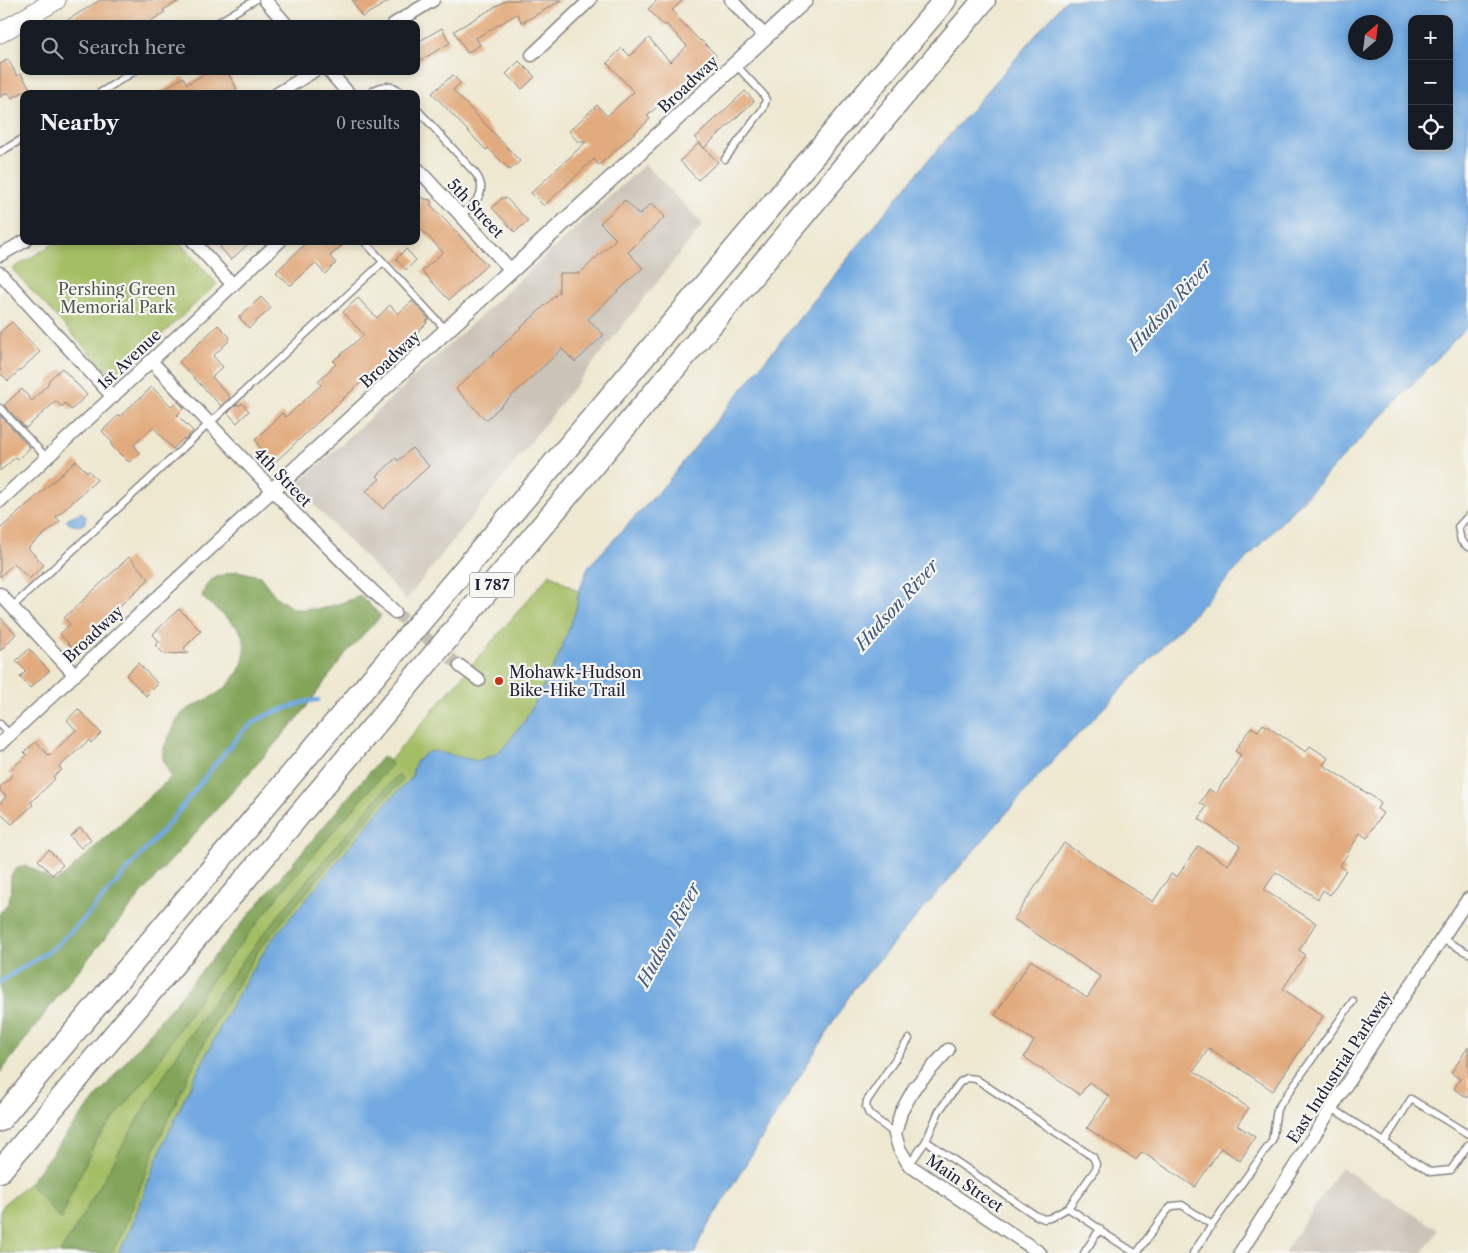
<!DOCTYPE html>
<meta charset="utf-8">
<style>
:root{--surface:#171b24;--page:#242831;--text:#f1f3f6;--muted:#9ea1a6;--line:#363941}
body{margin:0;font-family:"Libre Caslon Text",serif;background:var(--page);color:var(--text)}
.controls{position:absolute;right:15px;top:15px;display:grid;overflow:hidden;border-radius:10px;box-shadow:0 2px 8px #0003}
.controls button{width:45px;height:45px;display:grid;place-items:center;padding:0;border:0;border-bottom:1px solid var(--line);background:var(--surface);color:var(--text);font:25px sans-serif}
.compass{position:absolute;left:1348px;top:15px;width:45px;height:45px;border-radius:50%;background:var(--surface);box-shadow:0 2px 8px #0003;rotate:28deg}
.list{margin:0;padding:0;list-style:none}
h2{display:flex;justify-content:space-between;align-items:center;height:65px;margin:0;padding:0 20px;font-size:21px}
h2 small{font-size:16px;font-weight:400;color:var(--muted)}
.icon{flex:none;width:28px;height:28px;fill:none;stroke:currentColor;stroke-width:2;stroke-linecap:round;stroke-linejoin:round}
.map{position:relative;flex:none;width:1468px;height:1253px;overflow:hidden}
.search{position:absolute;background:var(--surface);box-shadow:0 2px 8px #0003;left:20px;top:20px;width:400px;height:55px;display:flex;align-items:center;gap:12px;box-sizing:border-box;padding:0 18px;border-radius:10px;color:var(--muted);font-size:19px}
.panel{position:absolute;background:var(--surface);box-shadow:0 2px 8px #0003;left:20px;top:90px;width:400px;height:155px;border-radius:10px}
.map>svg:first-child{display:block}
.industrial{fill:#cbc3b8}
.green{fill:#a4be65;stroke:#637050}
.forest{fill:#83a55a;stroke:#52644a}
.water{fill:#71a9e0;stroke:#4a668e;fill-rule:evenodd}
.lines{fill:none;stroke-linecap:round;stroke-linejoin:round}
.stream{stroke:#71a9e0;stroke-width:4.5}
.building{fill:#e2ab7e}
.minor-tunnel{stroke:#c5c0b2;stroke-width:12;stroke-dasharray:12 6;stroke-linecap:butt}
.service-casing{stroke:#888586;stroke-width:9}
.minor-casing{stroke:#888586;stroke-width:15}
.tertiary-casing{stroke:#888586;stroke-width:18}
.primary-casing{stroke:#888586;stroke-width:21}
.motorway-casing{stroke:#888586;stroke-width:25}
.service{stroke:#fff;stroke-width:6}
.minor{stroke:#fff;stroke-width:12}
.tertiary{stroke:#fff;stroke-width:15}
.primary{stroke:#fff;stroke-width:19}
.motorway{stroke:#fff;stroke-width:22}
.poi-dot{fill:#c8321e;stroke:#f6f6f2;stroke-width:2}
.labels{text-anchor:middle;stroke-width:4.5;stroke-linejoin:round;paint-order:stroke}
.shield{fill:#f6f6f2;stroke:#626272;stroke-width:1}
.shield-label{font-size:15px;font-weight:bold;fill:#22223b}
.street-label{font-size:16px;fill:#22223b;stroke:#f6f6f2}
.park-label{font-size:16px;fill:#50594a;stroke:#f6f6f2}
.poi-label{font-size:16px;fill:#22223b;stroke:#f6f6f2;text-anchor:start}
.water-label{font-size:18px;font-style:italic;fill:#42587d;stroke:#f6f6f2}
</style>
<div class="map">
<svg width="1468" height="1253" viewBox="0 0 1468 1253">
<rect width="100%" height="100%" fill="#f6f6f2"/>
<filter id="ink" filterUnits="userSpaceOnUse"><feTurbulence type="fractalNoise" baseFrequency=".02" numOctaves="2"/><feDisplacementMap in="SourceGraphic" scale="10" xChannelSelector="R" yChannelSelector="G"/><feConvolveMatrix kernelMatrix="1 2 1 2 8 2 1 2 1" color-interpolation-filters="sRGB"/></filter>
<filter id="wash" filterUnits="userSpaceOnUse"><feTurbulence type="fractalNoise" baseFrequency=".0096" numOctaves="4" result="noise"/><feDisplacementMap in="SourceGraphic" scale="20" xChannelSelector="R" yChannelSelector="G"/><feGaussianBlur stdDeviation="1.12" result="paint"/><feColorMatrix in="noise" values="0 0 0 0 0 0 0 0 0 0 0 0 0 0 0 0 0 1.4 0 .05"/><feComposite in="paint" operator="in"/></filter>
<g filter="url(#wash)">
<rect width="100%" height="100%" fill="#eee8d0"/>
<path class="industrial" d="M645,164L703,224L406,600L296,486Z
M1341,1167L1438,1230L1423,1253H1284Z"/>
<path class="green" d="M58,241H178L217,284L114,379L12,269Z
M550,574L579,592L576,610L557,660L526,719L505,746L496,754L477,761L463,758L413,769C414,782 396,794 387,802L251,972L227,1014L188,1091L159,1154L127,1238L118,1253H0V1212L5,1203L29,1183L37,1192L191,992Z"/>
<path class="forest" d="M237,571L260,576L276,597L294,609H320L341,603L361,596L381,616L346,653L299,717L149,885L68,983L0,1073V912C13,904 10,889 11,875C25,855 37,874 52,881L58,880L65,875L171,777C161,756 159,755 170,735C174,729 175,722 179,717C186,707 204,702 215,695C237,681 253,656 240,631C236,624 210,605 202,597C206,577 219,576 237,571Z
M383,756L392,764L289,883L208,985L149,1075L96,1141L70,1196L61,1220L29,1183L68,1132L136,1049Z
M398,774L403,781L383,800L260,948L215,1021L190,1072L156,1146L122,1234L111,1253H60C103,1184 139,1112 184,1044C247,948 323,861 398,774Z"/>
<path class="water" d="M1066,0H1468V326L1257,548L1043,771L853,990L701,1237L695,1253H118L127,1238L159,1154L188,1091L227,1014L251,972L271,941L387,802L410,780L413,774V769L417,761L426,753L434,751L477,761L496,754L505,746L526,719L557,660L576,610L579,592L588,567L663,487L912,179ZM1412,19H1449V146H1412ZM1356,22H1386V52H1356Z
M80,513H83L86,517L85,523C80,527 73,526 68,523L67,520L68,518Z"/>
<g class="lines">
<path class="stream" d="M0,982L54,948L84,919L171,821L217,762L243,731L256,721L269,714L308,701L318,700"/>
</g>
<g id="blocks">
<path class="building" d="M100,0H181L163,10L165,12L146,24H61Z
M352,0H391L362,17Z
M507,0H562L522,23L517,14L476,38L480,45L467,53L454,31Z
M657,0H683L672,10L677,15L676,16L700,41L701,40L716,55L704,66L703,65L647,116L650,119L599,165L594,159L544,206L531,193L586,142H578L569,131L597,105L607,116L634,92L607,63L622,48L630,56L649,38L670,62L687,46L666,24L664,26L648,9Z
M442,28L450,43L416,63V43Z
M8,59L17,76L21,74L30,88L12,98L8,92L0,97V64Z
M519,61L535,77L522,89L506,74Z
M209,71H227L237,89L229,94H157L183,77L187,84Z
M453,75L460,83L453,90L520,161L510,170L488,148L486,150L432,93Z
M745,91L754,101L704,148L695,138Z
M699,143L718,162L698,180L680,161Z
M423,197L425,199L431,200V205L487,265L449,300L422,271L443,252L416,224V203Z
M502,198H506L528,221L515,232L492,208Z
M625,200L639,215L652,203L665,217L628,252L643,268L588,319L604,335L575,362L562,349L486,420L456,389L559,292V273H580L616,239L600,223Z
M226,241H251L231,260L220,247Z
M308,241H347L330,256L336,263L325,274L315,263L290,286L276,272Z
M406,249L416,260L406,270L396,259Z
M261,297L271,308L249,328L239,317Z
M358,298L377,318L390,305L398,314L412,301L429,319L426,322L427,323L375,373L373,371L274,463L257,444L258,443L255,440L282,413L286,417L321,385L318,381L336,364L333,361L364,335L343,312Z
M12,322L40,352L8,381L0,373V332Z
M218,325L230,337L229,338L230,340L213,356L223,367L212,377L230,397L221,406L179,362Z
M62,368L87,395L71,410L65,403L62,407L56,401L26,428L4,405L22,389L32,401L48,384L49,380Z
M152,387L171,406L177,401L184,408L177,415L193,431L185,440L184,438L173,449L153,427L134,445L140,453L129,462L127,460V461L112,446L111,444L112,442L102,431L119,415L120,416Z
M242,403L249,411L237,423L228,413L237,404L239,406Z
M0,415L30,448L18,459L16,457L0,471Z
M412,448L429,466L383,509L366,491L380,479L377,476L396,458L398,461Z
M76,461L87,472L89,471L97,480L56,517L60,521L28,548L44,565L29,579L14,563L0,577V529Z
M129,557L149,579L84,639L86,641L75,651L60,634L70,624L64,618Z
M179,609L201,631L184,648L189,653L164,654L155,645L159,642L153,634Z
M0,617L16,634L0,651Z
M29,649L49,671L30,688L20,677L26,671L16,661Z
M138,663L158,684L146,696L126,675Z
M78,709L101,733L91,743L89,740L59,767L62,770L53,777L55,779L31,802L33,805L12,824L0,813V803L6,797L0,790V787L13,775L9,771L27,755L24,752L36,742L49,756L76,730L67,720Z
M1263,724L1306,752L1310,746L1328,758L1323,765L1381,802L1377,809L1383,813L1367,838L1360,833L1340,866L1346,870L1330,895L1323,890L1318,899L1276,872L1264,890L1316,923L1299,950L1305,955L1283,989L1323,1016L1273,1091L1209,1048L1194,1071L1249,1108L1237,1125L1255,1137L1240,1161L1221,1148L1195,1187L1142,1152L1136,1160L1087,1128L1109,1096L1089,1082L1080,1095L1024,1057L1034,1041L995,1015L1031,960L1087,998L1101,977L1014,919L1064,843L1153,902L1171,874L1177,877L1198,846L1228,865L1240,846L1199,819L1206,807L1200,803L1209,789L1216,794L1225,779L1226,780L1241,755L1235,751L1251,727L1258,731Z
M80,827L91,839L81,848L70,836Z
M49,850L63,865L52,875L38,860Z
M1468,1047V1098L1454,1089L1460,1079L1451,1073Z"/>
</g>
</g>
<g filter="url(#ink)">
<use href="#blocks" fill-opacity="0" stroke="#888586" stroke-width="1"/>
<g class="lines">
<path class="minor-tunnel" d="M395,612L460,666"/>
<defs>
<path id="service" d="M215,24L255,0
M98,94L135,71
M369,94C380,84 393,83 403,94
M416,108L475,173C490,192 475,203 461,215
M0,152L24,138
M725,159L763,109L766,100L763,94L736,65
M364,241L446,330
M0,408L47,458
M1468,516L1458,527L1461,541L1468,547
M12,607L383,262
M0,724L10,735
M1442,939L1468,953
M1332,1108L1430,1172L1451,1170L1468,1145
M895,1134L869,1114L866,1107L867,1101L909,1039
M926,1141L939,1111L960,1082L967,1078L976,1079L1093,1157L1096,1164L1095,1170L1068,1208
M1385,1141L1411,1099L1468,1134
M909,1165L926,1141L1035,1215L1044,1219L1050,1218L1068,1208L1100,1229L1084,1253
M1212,1225L1272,1141L1277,1109L1353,1001
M1099,1230L1135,1253
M1137,1253L1166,1212L1172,1206L1182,1205L1212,1225L1193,1253"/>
<path id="minor" d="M265,0L286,24
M731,0L765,36
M394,24L433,0
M532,55L590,0
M329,71L349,94
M277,94L314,71
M416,167L511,270
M193,241L233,285
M0,255L25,241
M0,273L113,397
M151,361C231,446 310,533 395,612
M0,501L280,241
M0,594L75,675
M460,666L479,680
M0,744L273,490
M948,1050L915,1087L901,1112L895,1134L899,1148L909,1165L1040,1253
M1240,1253L1370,1047L1468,899"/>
<path id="tertiary" d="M273,490L805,0"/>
<path id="primary" d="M0,33L56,0"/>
<path id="motorway" d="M0,1120L945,0
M0,1171L984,0"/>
</defs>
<use href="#service" class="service-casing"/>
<use href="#minor" class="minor-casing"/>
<use href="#tertiary" class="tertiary-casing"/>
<use href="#primary" class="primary-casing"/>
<use href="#motorway" class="motorway-casing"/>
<use href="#service" class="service"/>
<use href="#minor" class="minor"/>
<use href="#tertiary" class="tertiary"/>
<use href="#primary" class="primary"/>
<use href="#motorway" class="motorway"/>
</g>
</g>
<circle class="poi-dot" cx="499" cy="681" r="5"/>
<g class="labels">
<rect class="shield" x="469.5" y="572.5" width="45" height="25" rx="4"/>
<g class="shield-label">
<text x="492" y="590">I 787</text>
</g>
<g class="street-label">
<text transform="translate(688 84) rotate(-43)" y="6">Broadway</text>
<text transform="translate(476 208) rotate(47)" y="6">5th Street</text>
<text transform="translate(129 359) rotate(-43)" y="6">1st Avenue</text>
<text transform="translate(390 359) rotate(-43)" y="6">Broadway</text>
<text transform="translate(283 477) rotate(46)" y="6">4th Street</text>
<text transform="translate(93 634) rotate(-43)" y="6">Broadway</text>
<text transform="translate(1339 1067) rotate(-57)" y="6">East Industrial Parkway</text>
<text transform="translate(965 1183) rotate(34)" y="6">Main Street</text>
</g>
<g class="park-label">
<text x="117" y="295">Pershing Green<tspan x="117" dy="18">Memorial Park</tspan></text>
</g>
<g class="poi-label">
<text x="509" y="678">Mohawk-Hudson<tspan x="509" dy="18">Bike-Hike Trail</tspan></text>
</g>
<g class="water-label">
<text transform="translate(1170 306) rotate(-48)" y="6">Hudson River</text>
<text transform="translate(897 605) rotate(-48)" y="6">Hudson River</text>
<text transform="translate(669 935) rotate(-62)" y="6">Hudson River</text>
</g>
</g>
</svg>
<div class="controls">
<button>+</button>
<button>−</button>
<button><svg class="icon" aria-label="locate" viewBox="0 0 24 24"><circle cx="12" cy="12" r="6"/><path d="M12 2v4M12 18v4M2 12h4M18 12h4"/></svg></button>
</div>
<svg class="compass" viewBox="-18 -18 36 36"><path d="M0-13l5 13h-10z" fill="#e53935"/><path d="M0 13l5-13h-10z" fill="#9ea1a6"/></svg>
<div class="search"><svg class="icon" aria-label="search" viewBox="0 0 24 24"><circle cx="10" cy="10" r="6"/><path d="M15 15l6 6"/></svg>Search here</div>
<section class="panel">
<h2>Nearby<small>0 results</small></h2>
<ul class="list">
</ul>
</section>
</div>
